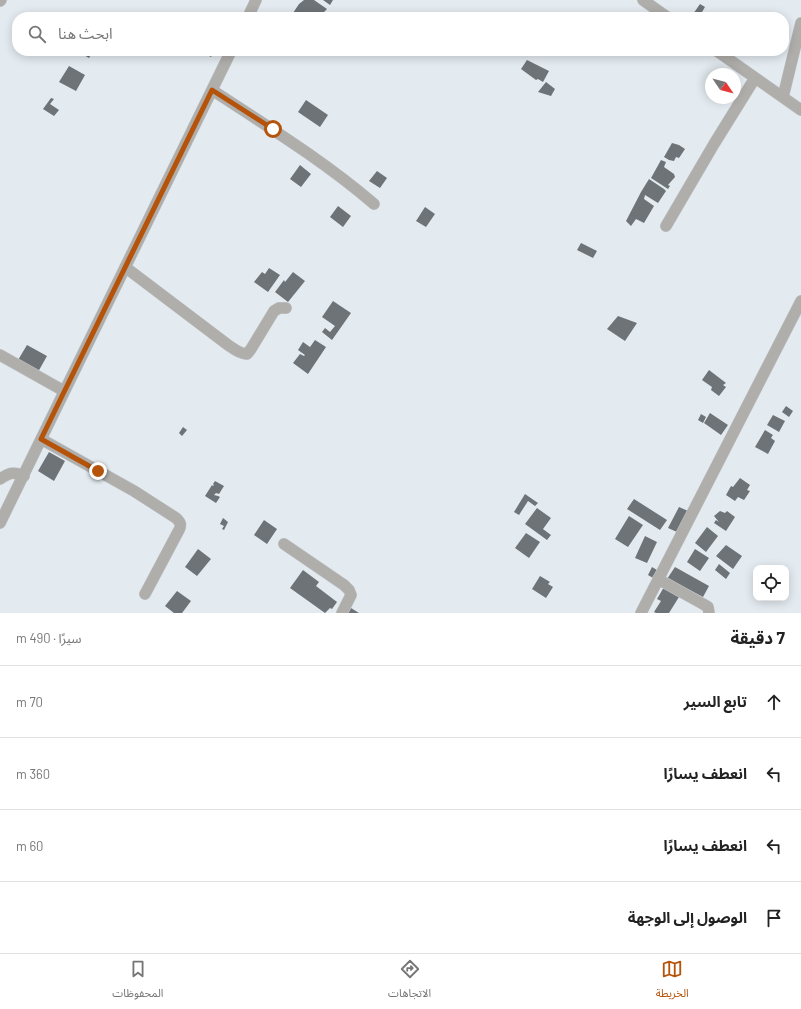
<!DOCTYPE html>
<html lang="ar">
<meta charset="utf-8">
<style>
:root{--surface:#fff;--page:#f6f6f6;--text:#222;--muted:#767676;--line:#e0e0e0;--accent:#b45309}
body{margin:0;font-family:Barlow,"Noto Sans Arabic",sans-serif;background:var(--page);color:var(--text);direction:rtl}
.controls{position:absolute;right:12px;bottom:12px;display:grid;overflow:hidden;border-radius:8px;box-shadow:0 2px 10px #0003}
.controls button{width:36px;height:36px;display:grid;place-items:center;padding:0;border:0;border-bottom:1px solid var(--line);background:var(--surface);color:var(--text);font:20px sans-serif}
.compass{position:absolute;left:705px;top:68px;width:36px;height:36px;border-radius:50%;background:var(--surface);box-shadow:0 2px 10px #0003;rotate:125deg}
.stop{position:absolute;width:12px;height:12px;margin:-9px;border:3px solid #b45309;border-radius:50%;background:#fff}
.stop.end{background:#b45309;border-color:#fff;box-shadow:0 1px 4px #0008}
.list{margin:0;padding:0;list-style:none}
h2{display:flex;justify-content:space-between;align-items:center;height:52px;margin:0;padding:0 16px;font-size:17px}
h2 small{font-size:13px;font-weight:400;color:var(--muted)}
.list li{display:grid;grid-template-columns:26px 1fr auto;gap:12px;align-items:center;box-sizing:border-box;height:72px;padding:0 16px;border-top:1px solid var(--line)}
.list b{display:block;font-size:15px;white-space:nowrap}
.list em{font-size:13px;font-style:normal;color:var(--muted)}
.icon{flex:none;width:22px;height:22px;fill:none;stroke:currentColor;stroke-width:2;stroke-linecap:round;stroke-linejoin:round}
.map{position:relative;flex:none;width:801px;height:613px;overflow:hidden;direction:ltr}
.search{position:absolute;background:var(--surface);box-shadow:0 2px 10px #0003;left:12px;right:12px;top:12px;height:44px;display:flex;align-items:center;gap:10px;box-sizing:border-box;padding:0 14px;border-radius:16px;color:var(--muted);font-size:15px}
.sheet{height:340px;background:var(--surface)}
nav{display:flex;justify-content:space-around;align-items:center;box-sizing:border-box;height:56px;border-top:1px solid var(--line);background:var(--surface);font-size:11px;color:var(--muted)}
nav a{display:grid;justify-items:center;gap:2px}
nav .on{color:var(--accent)}
.map>svg:first-child{display:block}
.building{fill:#6d7377}
.lines{fill:none;stroke-linecap:round;stroke-linejoin:round}
.minor-casing{stroke:#c0c6cb;stroke-width:12}
.minor{stroke:#afaeab;stroke-width:11}
.route{stroke:#b45309;stroke-width:5}
</style>
<div class="map">
<svg width="801" height="613" viewBox="0 0 801 613">
<rect width="100%" height="100%" fill="#e4ebf0"/>
<path class="building" d="M304,0H314L327,9L324,12L327,16L326,17H293L291,16L299,4Z
M323,0H333L330,5Z
M700,4L705,7L699,17H691Z
M77,51H93L89,58Z
M200,51H215L211,57Z
M537,51H544L542,55L537,52Z
M527,60L549,71L543,82L538,79L536,80L521,69Z
M69,66L85,75L76,91L59,82Z
M546,82L555,89L551,96L538,92Z
M51,98L54,99L50,104L59,110L54,116L43,109Z
M306,100L328,115L320,127L298,112Z
M672,143L679,145L685,149L679,158L676,157L674,161L669,160L664,157Z
M661,160L666,162L664,167L674,174L675,177L668,185L670,186L668,189L651,178Z
M300,165L311,174L301,187L290,179Z
M377,171L387,178L380,188L369,181Z
M649,179L664,189L666,191L658,203L645,195L644,199L654,206L644,223L636,219L631,226L626,221L641,192Z
M338,206L351,216L343,227L330,217Z
M425,207L435,214L426,227L416,221Z
M581,243L597,251L593,258L577,250Z
M269,268L280,275L268,292L254,282L262,272L265,274Z
M293,272L305,281L288,302L275,292L284,280L285,282Z
M333,301L351,313L332,340L322,332L325,328L330,332L335,326L322,317Z
M618,316L637,323L625,341L607,329Z
M315,340L326,347L308,374L293,363L300,354L304,356L305,355L298,350L303,342L310,347Z
M27,345L47,356L38,372L18,360Z
M709,370L726,383L723,385L726,387L719,396L711,390L712,387L702,380Z
M786,406L793,411L789,417L782,412Z
M710,413L728,425L721,435L704,423Z
M701,414L706,417L703,423L698,420Z
M773,415L785,421L779,432L767,425Z
M183,427L187,430L182,436L179,433Z
M765,430L773,435L771,438L775,441L768,454L755,447Z
M49,452L65,461L54,481L38,471Z
M740,478L750,485L747,490L750,491L744,500L738,497L735,501L726,495L731,486L733,487Z
M215,481L224,486L219,494L216,493L214,495L218,496L220,497L216,503L205,496L212,485L213,486L214,485L213,484Z
M525,494L538,503L535,506L528,501L519,515L514,512Z
M634,499L667,520L660,530L627,509Z
M679,507L688,511L677,532L668,528Z
M537,508L551,518L543,529L551,535L547,540L525,524Z
M720,511L725,513L727,511L735,517L726,531L714,523L716,520L719,522L714,516Z
M629,516L643,525L628,547L615,539Z
M223,518L228,522L224,530L222,529L224,526L220,524Z
M264,520L277,529L267,544L254,535Z
M707,527L718,536L706,552L695,543Z
M526,533L540,542L529,558L515,548Z
M645,536L657,542L647,563L635,558Z
M726,545L742,556L733,569L716,556Z
M198,549L211,559L197,576L185,567Z
M695,549L709,558L700,571L687,562Z
M719,564L730,573L726,579L715,570Z
M652,567L657,570L653,578L648,575Z
M675,567L709,586L703,597L667,579Z
M303,570L319,582L316,586L337,602L332,609L330,608L325,613L290,588Z
M540,576L550,582L548,584L553,587L546,598L532,589Z
M664,587L679,597L669,613H656L654,612L661,601L657,599Z
M177,591L191,601L182,613H174L165,606Z
M351,608L359,613H348Z"/>
<g class="lines">
<defs>
<path id="minor" d="M643,0L667,17
M0,1L1,0
M248,17L256,0
M717,51L801,110
M212,90C267,126 324,161 374,204
M783,97L801,23
M666,226L714,144L755,78
M125,267L228,345C234,349 240,354 247,354L251,349L274,311L279,308H286
M0,355L64,391
M41,439L134,491L176,518C180,522 182,524 179,530L145,594
M0,479C9,473 13,471 24,476
M0,523L231,51
M284,544L344,585L349,590L351,595L342,613
M658,579L703,604L708,607L709,613
M641,613L801,301"/>
</defs>
<use href="#minor" class="minor-casing"/>
<use href="#minor" class="minor"/>
</g>
<g class="lines">
<path class="route" d="M98,471L41,439L212,90L273,129"/>
</g>
</svg>
<div class="controls">
<button><svg class="icon" aria-label="locate" viewBox="0 0 24 24"><circle cx="12" cy="12" r="6"/><path d="M12 2v4M12 18v4M2 12h4M18 12h4"/></svg></button>
</div>
<svg class="compass" viewBox="-18 -18 36 36"><path d="M0-13l5 13h-10z" fill="#e53935"/><path d="M0 13l5-13h-10z" fill="#767676"/></svg>
<div class="stop" style="left:273px;top:129px"></div>
<div class="stop end" style="left:98px;top:471px"></div>
<div class="search"><svg class="icon" aria-label="search" viewBox="0 0 24 24"><circle cx="10" cy="10" r="6"/><path d="M15 15l6 6"/></svg>ابحث هنا</div>
</div>
<section class="sheet">
<h2>7 دقيقة<small>سيرًا · 490 m</small></h2>
<ul class="list">
<li><svg class="icon" aria-label="ahead" viewBox="0 0 24 24"><path d="M12 20V5M6 11l6-6 6 6"/></svg><div><b>تابع السير</b></div><em>70 m</em></li>
<li><svg class="icon" aria-label="left" viewBox="0 0 24 24"><path d="M17 20v-9H6M10 6l-5 5 5 5"/></svg><div><b>انعطف يسارًا</b></div><em>360 m</em></li>
<li><svg class="icon" aria-label="left" viewBox="0 0 24 24"><path d="M17 20v-9H6M10 6l-5 5 5 5"/></svg><div><b>انعطف يسارًا</b></div><em>60 m</em></li>
<li><svg class="icon" aria-label="arrive" viewBox="0 0 24 24"><path d="M6 21V4h12l-3 4 3 4H6"/></svg><div><b>الوصول إلى الوجهة</b></div></li>
</ul>
</section>
<nav>
<a class="on"><svg class="icon" aria-label="map" viewBox="0 0 24 24"><path d="M3 6l6-2 6 2 6-2v14l-6 2-6-2-6 2zM9 4v14M15 6v14"/></svg>الخريطة</a>
<a><svg class="icon" aria-label="directions" viewBox="0 0 24 24"><path d="M12 3l9 9-9 9-9-9zM9 14v-3h6M13 9l2 2-2 2"/></svg>الاتجاهات</a>
<a><svg class="icon" aria-label="saved" viewBox="0 0 24 24"><path d="M7 4h10v16l-5-4-5 4z"/></svg>المحفوظات</a>
</nav>
